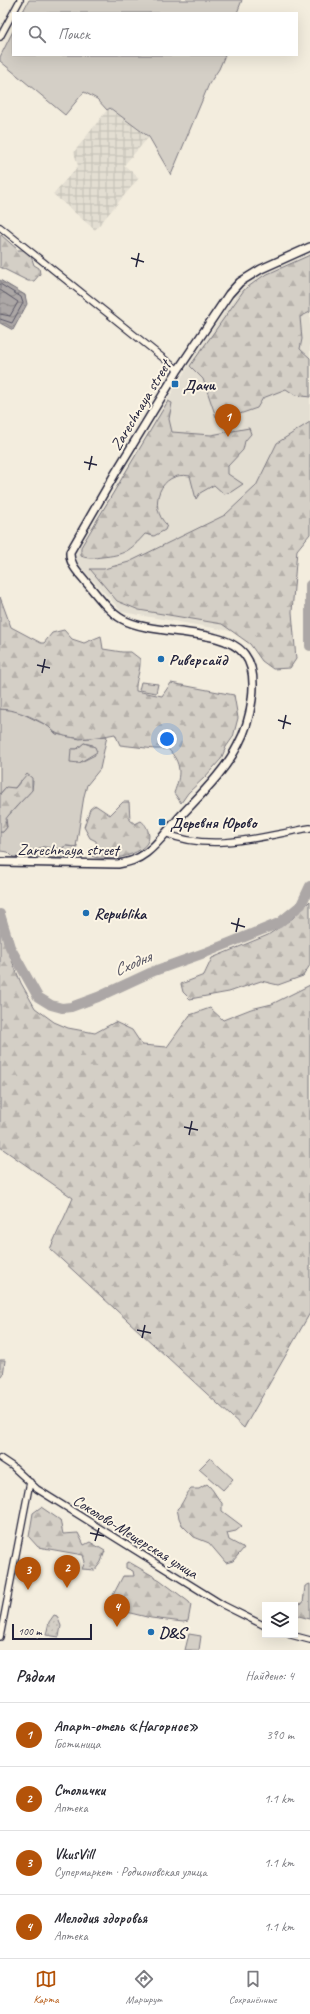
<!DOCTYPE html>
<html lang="ru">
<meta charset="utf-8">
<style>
:root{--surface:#fff;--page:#f2f2f3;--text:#2b2b33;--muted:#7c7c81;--line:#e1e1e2;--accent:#b45309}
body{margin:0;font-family:Caveat,sans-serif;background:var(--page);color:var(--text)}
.controls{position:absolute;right:12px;bottom:12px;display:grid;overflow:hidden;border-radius:0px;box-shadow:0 4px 16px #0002}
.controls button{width:36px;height:36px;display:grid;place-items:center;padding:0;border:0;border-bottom:1px solid var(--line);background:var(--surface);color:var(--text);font:20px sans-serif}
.scale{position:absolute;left:12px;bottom:10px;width:80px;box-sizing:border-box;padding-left:4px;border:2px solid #22223b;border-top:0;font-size:11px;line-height:14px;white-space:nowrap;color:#22223b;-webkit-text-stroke:3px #fcf5e5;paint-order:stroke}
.you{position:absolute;left:167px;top:739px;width:14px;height:14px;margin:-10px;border:3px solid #fff;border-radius:50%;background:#1a73e8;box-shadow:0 0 0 6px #1a73e833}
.badge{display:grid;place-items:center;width:26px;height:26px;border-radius:50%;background:var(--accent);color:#fff;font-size:13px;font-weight:700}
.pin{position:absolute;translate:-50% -33px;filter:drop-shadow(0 1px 2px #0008)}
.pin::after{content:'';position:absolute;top:21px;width:14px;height:12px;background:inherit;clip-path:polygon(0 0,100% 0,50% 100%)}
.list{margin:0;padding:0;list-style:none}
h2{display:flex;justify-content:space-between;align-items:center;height:52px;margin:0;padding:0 16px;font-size:17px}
h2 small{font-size:13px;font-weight:400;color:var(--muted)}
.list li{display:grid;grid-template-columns:26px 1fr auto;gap:12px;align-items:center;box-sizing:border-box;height:64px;padding:0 16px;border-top:1px solid var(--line)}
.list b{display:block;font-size:15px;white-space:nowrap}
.list p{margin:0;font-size:13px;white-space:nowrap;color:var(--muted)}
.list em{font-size:13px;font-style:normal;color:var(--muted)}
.icon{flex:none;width:22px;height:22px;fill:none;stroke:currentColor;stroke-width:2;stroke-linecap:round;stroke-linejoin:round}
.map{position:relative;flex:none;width:310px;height:1650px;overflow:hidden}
.search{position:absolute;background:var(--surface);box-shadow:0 4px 16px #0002;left:12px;right:12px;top:12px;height:44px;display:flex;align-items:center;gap:10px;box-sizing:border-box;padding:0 14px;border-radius:0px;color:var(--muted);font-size:15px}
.sheet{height:308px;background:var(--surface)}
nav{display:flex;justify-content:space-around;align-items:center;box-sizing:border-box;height:56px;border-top:1px solid var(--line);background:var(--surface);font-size:11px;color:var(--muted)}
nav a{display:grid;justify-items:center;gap:2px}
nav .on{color:var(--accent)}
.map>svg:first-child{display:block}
.built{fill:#e3ded2}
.industrial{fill:url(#industrial-grid)}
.green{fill:#d4cfc6;stroke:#7b7880;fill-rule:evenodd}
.forest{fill:url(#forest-firs);stroke:#7b7880}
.park{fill:url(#park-dots);stroke:#7b7880}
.water{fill:url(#water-waves);stroke:#75727b}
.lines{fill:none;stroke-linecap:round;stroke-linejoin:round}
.shore{stroke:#595766;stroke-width:1}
.river{stroke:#aca7a6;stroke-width:10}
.minor-casing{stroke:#22223b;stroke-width:8}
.major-casing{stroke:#22223b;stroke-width:10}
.minor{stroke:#fcf5e5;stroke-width:5.5}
.major{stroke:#fcf5e5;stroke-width:7}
.ticks{fill:none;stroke:#22223b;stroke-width:1.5}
.poi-dot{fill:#1f6fb2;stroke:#fcf5e5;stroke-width:1.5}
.labels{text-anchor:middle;stroke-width:4;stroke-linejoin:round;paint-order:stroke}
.poi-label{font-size:16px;font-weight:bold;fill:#22223b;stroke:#fcf5e5;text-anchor:start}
.street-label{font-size:16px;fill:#22223b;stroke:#fcf5e5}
.water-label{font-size:17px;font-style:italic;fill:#525160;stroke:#fcf5e5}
</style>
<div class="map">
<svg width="310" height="1650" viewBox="0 0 310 1650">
<defs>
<pattern id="industrial-grid" width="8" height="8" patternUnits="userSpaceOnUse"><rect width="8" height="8" fill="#e3ded2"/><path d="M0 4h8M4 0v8" fill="none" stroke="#c2beb5"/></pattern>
<pattern id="forest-firs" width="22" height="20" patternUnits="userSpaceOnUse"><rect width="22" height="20" fill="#d4cfc6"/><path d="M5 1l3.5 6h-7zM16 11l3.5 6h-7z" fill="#b6b1ab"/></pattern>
<pattern id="park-dots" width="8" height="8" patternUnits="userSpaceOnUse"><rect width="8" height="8" fill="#d4cfc6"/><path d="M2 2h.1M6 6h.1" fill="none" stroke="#b6b1ab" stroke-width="1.8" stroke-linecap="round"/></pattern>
<pattern id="water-waves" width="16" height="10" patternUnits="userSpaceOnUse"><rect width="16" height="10" fill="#aca7a6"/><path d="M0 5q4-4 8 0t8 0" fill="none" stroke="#8c8888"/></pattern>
</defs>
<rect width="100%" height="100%" fill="#f3edde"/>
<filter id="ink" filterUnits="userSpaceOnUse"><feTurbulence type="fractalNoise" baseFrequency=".025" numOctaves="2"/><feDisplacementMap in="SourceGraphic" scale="8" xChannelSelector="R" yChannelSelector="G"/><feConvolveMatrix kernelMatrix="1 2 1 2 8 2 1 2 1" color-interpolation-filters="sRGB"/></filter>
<g filter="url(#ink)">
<path class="built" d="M310,254V494L263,639L225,630L122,612L79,565L76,558L78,550L180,379L231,302L242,289L262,275Z"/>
<path class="industrial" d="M110,108L149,137L124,165L139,178L95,230L53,194L78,166L74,152L107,110Z"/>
<path class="green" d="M29,0H242L237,13H22Z
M13,31V55H225L219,69L209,84L171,175L149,137L110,108L107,110L97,99L84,92L65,115L0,61V57Z
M141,682L158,684L156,693L139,690Z
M0,709L15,710L48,726L56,734L80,739L107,736L100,769L87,785L84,796L76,847L66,846L60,849L43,847L28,852L27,858L13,857L8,852L0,851V832H3L7,827L6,818L32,790L33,781H20L15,788L4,789L0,794ZM84,743L93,745L95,755L79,763H76L71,749H77Z
M210,1458L233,1479L223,1490L199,1469Z
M189,1634L201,1636L199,1650H185Z"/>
<path class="forest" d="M0,234L18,250H24L31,256L34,265L39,268L40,274L34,281H28L0,267Z
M310,255V312L300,317L302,339L300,349L310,358V397L295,395L286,389L263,398L257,408L231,417H216L203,379L190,366L244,290L263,276Z
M168,401L172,403L169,419L172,432L211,435L249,428L251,434L245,441L243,450L228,466V474L243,484L231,492L224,494L214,485L200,493L196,499L190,476C160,470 147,507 167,525L165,530L154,536L145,534C130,551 124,555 102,557C94,558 88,559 81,556V547Z
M310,422V534L297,550L292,612L296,659L290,668L273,669L262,661L250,644L222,624L139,610L117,601L90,569H104L129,562L225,515L256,486L277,443Z
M0,597L11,627L41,643H44L52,633L64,630L72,639L84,643L101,636L103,649L122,652H131L140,659C141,672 135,680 136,691L162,696L171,683L234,695L238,718L233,737L226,747L221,759L205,777L188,793L181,803L174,793C181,775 182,763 168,749H155L120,745L115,734C95,738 78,741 58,734C53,732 50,727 46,725C31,716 17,710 0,709Z
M84,743L95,747L97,752L79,763L70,762L71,749H77Z
M27,774L32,778V790C27,796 6,816 5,821L7,827L3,832H0V794L6,787L15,788Z
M123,802H129L130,820L135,824L141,821C146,825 146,826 148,831C157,855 102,865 88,854L91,848L97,847L96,841L90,838L84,827L90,809L95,805L110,815Z
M77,845L76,856L70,858H27L28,852L43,847L60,849L66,846L76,847Z
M310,901V965L303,976L278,985L261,981L229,992L190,999L183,992L181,984L204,975L212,958L268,935L293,918Z
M0,923L4,941L21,983L35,1008L54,1022L68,1028L95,1033L115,1022L132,1030L142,1045L167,1047L190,1015L210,1008L223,1020L251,1009L272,1004L310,985V1313L244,1428L50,1249L73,1198L0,1147Z
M207,1484C214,1490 216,1497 222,1503V1511L242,1526L236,1531L227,1533L229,1540L244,1548L233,1561L226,1563L209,1543L194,1537L182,1525L179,1518L177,1509C184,1503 184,1496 191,1489H199Z
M41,1507L60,1520L63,1534L78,1533L84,1545L90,1542L105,1551L101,1562L95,1570L82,1569L85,1562L83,1555L38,1547L29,1537L33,1513Z
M129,1562L160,1580L189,1602L191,1605L188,1621L183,1622L151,1618L122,1611L121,1608L113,1607L112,1604L115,1600L113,1595L123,1576H134L133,1571L126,1568V1563Z
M310,1584V1619L295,1615V1605L303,1603L305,1586Z"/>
<path class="park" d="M0,1360H5L3,1376H0Z
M54,1615L57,1616L61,1626L59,1637L46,1635L49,1622Z"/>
<path class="water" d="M0,280L25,295L27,304L13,330L0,323Z"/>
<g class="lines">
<path class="shore" d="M0,284L21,297L23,303L12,323L0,319
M0,290L18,302L10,316L0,314"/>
<path class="river" d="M310,585V646
M0,914L10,947L38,997L51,1005L62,1008L71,1007L98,997L154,971L207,952L279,923L301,905L310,886"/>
<defs>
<path id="minor" d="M0,37L20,0
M0,227L178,370
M165,833C211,853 263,836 310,828
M0,1458L12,1466L37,1489L223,1605L265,1626
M291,1635L310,1640
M0,1637L30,1482"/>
<path id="major" d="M0,862L118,864C129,862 137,860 146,853C158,844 167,831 177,820C198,797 224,773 238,745C250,723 261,676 245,655C224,626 154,637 122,619C108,611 97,595 86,582C79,573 69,564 70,552L116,472L178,370L229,294L240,282L261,269L310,247"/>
</defs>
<use href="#minor" class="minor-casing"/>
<use href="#major" class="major-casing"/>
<use href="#minor" class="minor"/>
<use href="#major" class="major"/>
</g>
</g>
<path class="ticks" d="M131,258L144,262M136,267L139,253M84,462L97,465M89,470L92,456M37,665L50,668M42,673L45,659M278,720L291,724M283,729L286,715M231,923L245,927M236,932L239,918M184,1127L198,1130M189,1135L192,1121M137,1330L151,1333M142,1338L145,1325M90,1533L104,1536M95,1541L99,1528"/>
<g class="poi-dot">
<rect x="171" y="380" width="8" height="8" rx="2"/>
<circle cx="161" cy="659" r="4"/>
<rect x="158" y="818" width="8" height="8" rx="2"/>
<circle cx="86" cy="913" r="4"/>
<circle cx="151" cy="1632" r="4"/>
</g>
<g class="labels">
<g class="poi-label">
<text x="183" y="390">Дачи</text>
<text x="169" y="665">Риверсайд</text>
<text x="170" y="828">Деревня Юрово</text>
<text x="94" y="919">Republika</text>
<text x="159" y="1638">D&amp;S</text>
</g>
<g class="street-label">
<text transform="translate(140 405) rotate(-59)" y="6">Zarechnaya street</text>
<text x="68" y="855">Zarechnaya street</text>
<text transform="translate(136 1536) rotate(32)" y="6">Соколово-Мещерская улица</text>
</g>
<g class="water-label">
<text transform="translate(132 963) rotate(-23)" y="6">Сходня</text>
</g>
</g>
</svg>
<div class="controls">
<button><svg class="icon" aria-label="layers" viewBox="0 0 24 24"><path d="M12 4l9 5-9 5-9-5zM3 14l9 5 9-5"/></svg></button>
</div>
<div class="scale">100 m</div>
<div class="you"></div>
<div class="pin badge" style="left:228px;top:437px">1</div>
<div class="pin badge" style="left:67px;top:1588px">2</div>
<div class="pin badge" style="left:28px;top:1590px">3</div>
<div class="pin badge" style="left:117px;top:1627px">4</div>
<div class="search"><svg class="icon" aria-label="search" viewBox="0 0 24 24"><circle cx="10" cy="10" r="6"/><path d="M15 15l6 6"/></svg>Поиск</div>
</div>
<section class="sheet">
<h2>Рядом<small>Найдено: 4</small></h2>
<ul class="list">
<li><span class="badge">1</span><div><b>Апарт-отель «Нагорное»</b><p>Гостиница</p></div><em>390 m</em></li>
<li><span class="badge">2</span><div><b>Столички</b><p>Аптека</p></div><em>1.1 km</em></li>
<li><span class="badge">3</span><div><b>VkusVill</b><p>Супермаркет · Родионовская улица</p></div><em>1.1 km</em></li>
<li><span class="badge">4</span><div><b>Мелодия здоровья</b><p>Аптека</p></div><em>1.1 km</em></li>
</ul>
</section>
<nav>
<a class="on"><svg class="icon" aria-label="map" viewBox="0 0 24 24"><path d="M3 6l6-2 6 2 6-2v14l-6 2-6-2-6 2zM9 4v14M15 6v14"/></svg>Карта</a>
<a><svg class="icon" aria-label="directions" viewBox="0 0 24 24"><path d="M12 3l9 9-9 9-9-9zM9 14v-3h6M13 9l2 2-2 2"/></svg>Маршрут</a>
<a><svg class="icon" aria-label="saved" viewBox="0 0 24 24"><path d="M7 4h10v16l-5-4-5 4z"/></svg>Сохранённые</a>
</nav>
